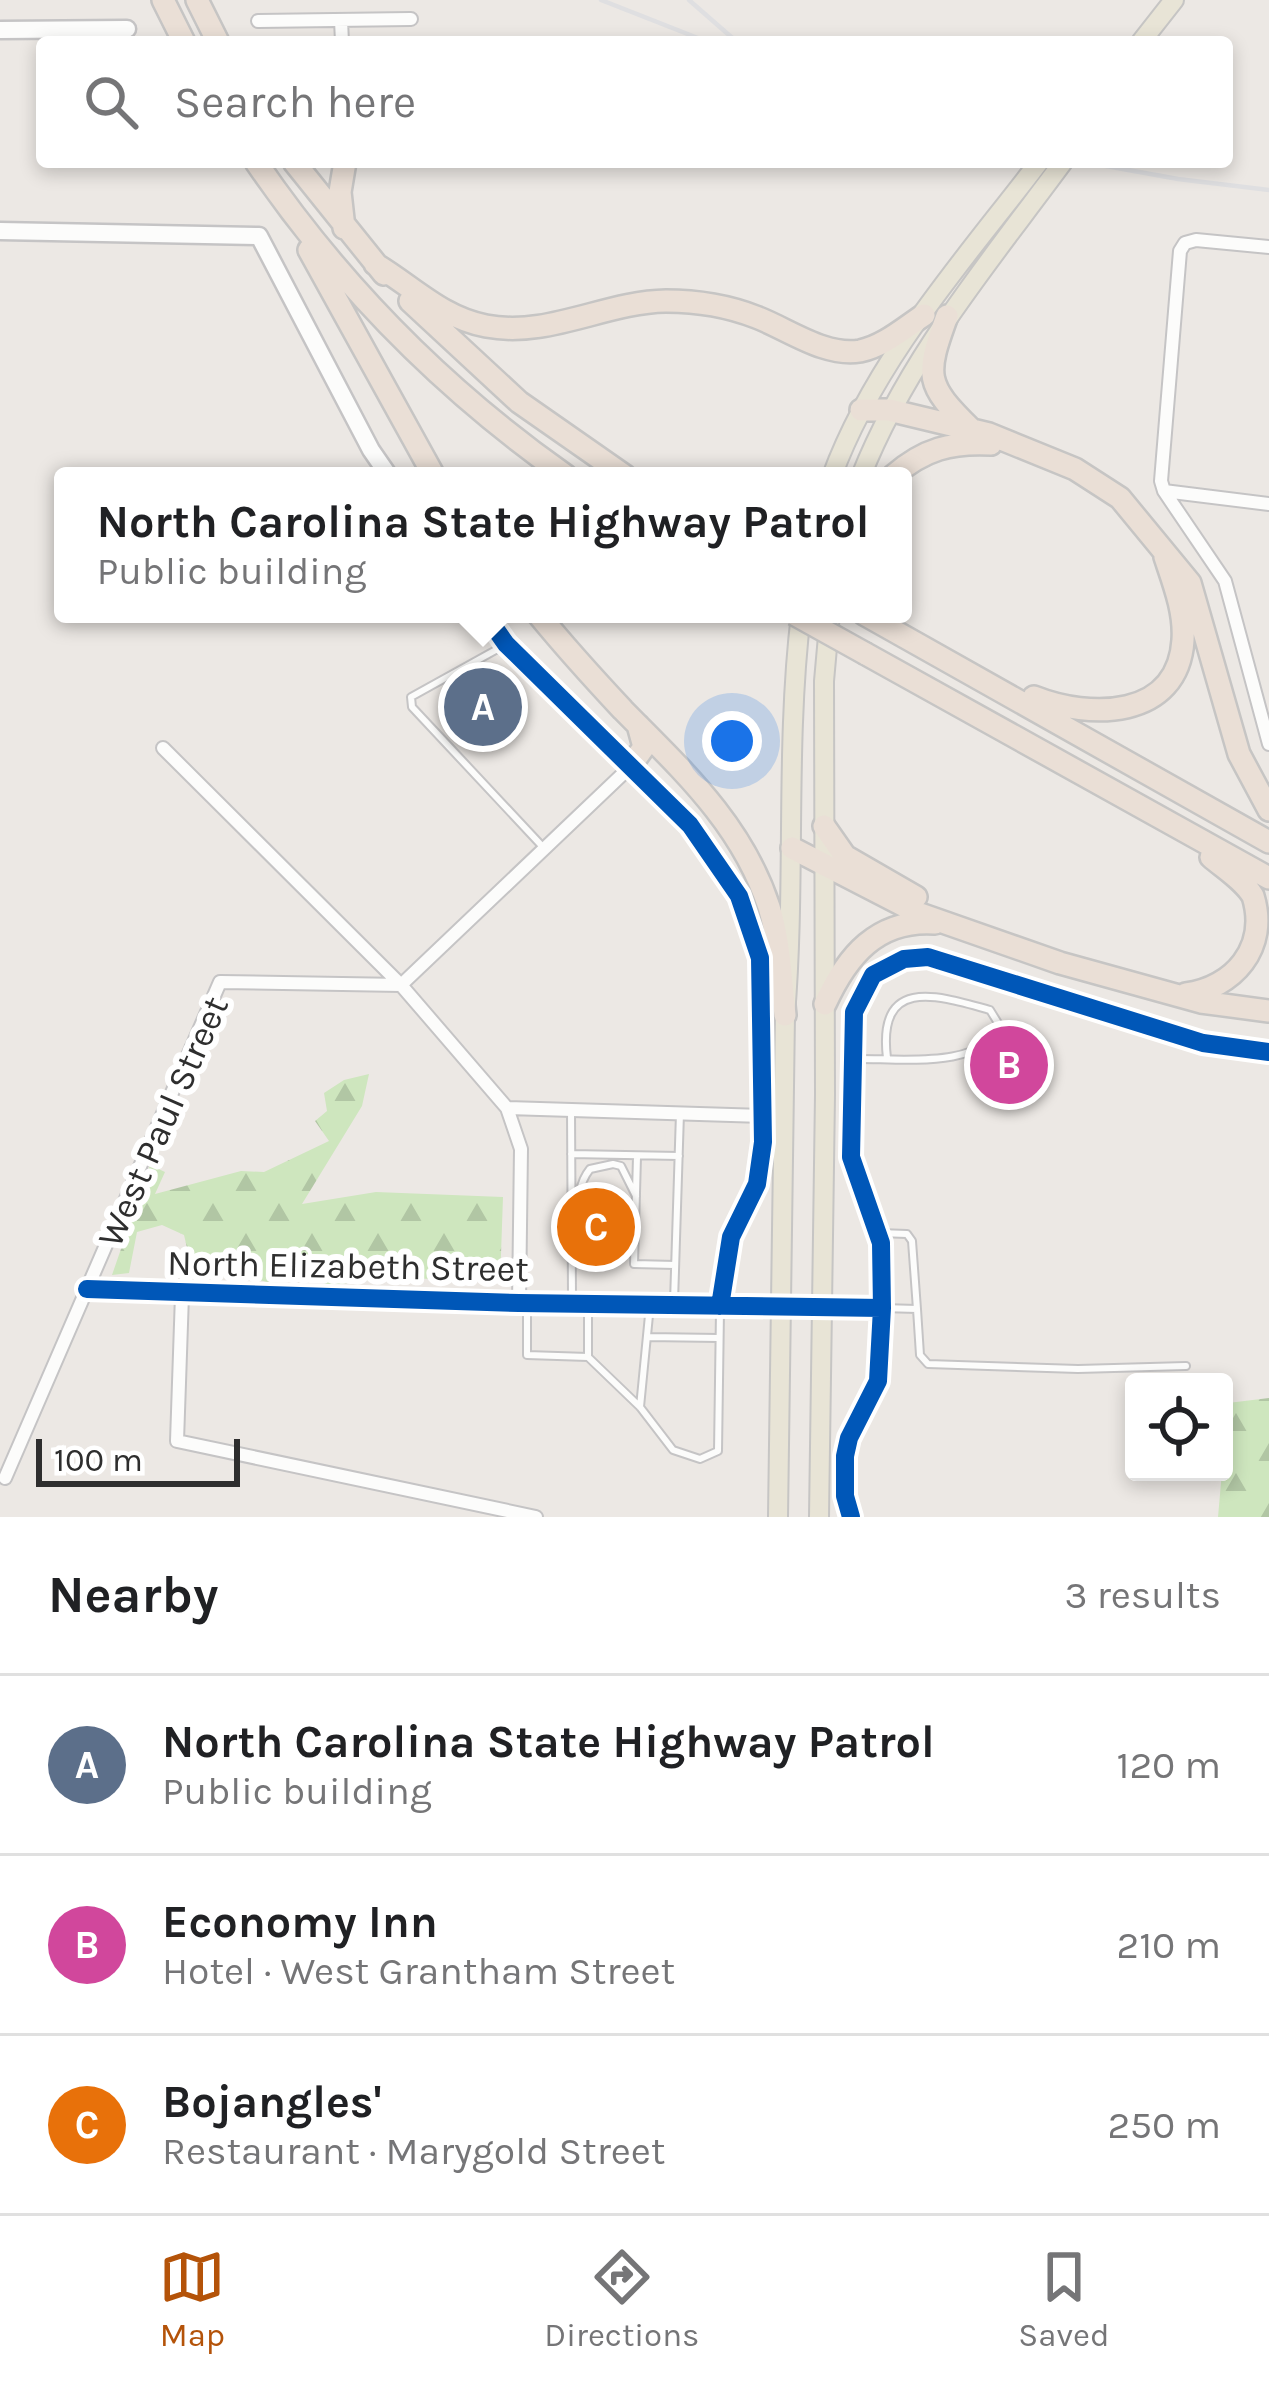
<!DOCTYPE html>
<meta charset="utf-8">
<style>
:root{--surface:#fff;--page:#f6f6f6;--text:#202124;--muted:#757577;--line:#e0e0e0;--accent:#b45309}
body{margin:0;font-family:Karla,sans-serif;background:var(--page);color:var(--text)}
.controls{position:absolute;right:36px;bottom:36px;display:grid;overflow:hidden;border-radius:12px;box-shadow:0 6px 18px #0003}
.controls button{width:108px;height:108px;display:grid;place-items:center;padding:0;border:0;border-bottom:3px solid var(--line);background:var(--surface);color:var(--text);font:60px sans-serif}
.scale{position:absolute;left:36px;bottom:30px;width:204px;box-sizing:border-box;padding-left:12px;border:6px solid #2e2e2e;border-top:0;font-size:33px;line-height:42px;white-space:nowrap;color:#2e2e2e;-webkit-text-stroke:9px #fff;paint-order:stroke}
.you{position:absolute;left:732px;top:741px;width:42px;height:42px;margin:-30px;border:9px solid #fff;border-radius:50%;background:#1a73e8;box-shadow:0 0 0 18px #1a73e833}
.badge{display:grid;place-items:center;width:78px;height:78px;border-radius:50%;background:var(--accent);color:#fff;font-size:39px;font-weight:700}
.pin{position:absolute;translate:-50% -50%;border:6px solid #fff;box-shadow:0 3px 12px #0006}
.popup{position:absolute;left:54px;top:467px;width:858px;height:156px;box-sizing:border-box;display:grid;place-content:center;border-radius:12px;background:var(--surface);filter:drop-shadow(0 3px 9px #0005);font-size:39px;white-space:nowrap;color:var(--muted)}
.popup b{font-size:45px;color:var(--text)}
.popup::after{content:'';position:absolute;left:50%;top:100%;margin-left:-24px;border:24px solid transparent;border-top-color:var(--surface)}
.list{margin:0;padding:0;list-style:none}
h2{display:flex;justify-content:space-between;align-items:center;height:156px;margin:0;padding:0 48px;font-size:51px}
h2 small{font-size:39px;font-weight:400;color:var(--muted)}
.list li{display:grid;grid-template-columns:78px 1fr auto;gap:36px;align-items:center;box-sizing:border-box;height:180px;padding:0 48px;border-top:3px solid var(--line)}
.list b{display:block;font-size:45px;white-space:nowrap}
.list p{margin:0;font-size:39px;white-space:nowrap;color:var(--muted)}
.list em{font-size:39px;font-style:normal;color:var(--muted)}
.icon{flex:none;width:66px;height:66px;fill:none;stroke:currentColor;stroke-width:2;stroke-linecap:round;stroke-linejoin:round}
.map{position:relative;flex:none;width:1269px;height:1517px;overflow:hidden}
.search{position:absolute;background:var(--surface);box-shadow:0 6px 18px #0003;left:36px;right:36px;top:36px;height:132px;display:flex;align-items:center;gap:30px;box-sizing:border-box;padding:0 42px;border-radius:12px;color:var(--muted);font-size:45px}
.sheet{height:696px;background:var(--surface)}
nav{display:flex;justify-content:space-around;align-items:center;box-sizing:border-box;height:168px;border-top:3px solid var(--line);background:var(--surface);font-size:33px;color:var(--muted)}
nav a{display:grid;justify-items:center;gap:6px}
nav .on{color:var(--accent)}
.map>svg:first-child{display:block}
.forest{fill:url(#forest-firs)}
.lines{fill:none;stroke-linecap:round;stroke-linejoin:round}
.lane-casing{stroke:#c5c4c5;stroke-width:10}
.street-casing{stroke:#c5c4c5;stroke-width:16}
.secondary-casing{stroke:#c5c4c5;stroke-width:21}
.primary-casing{stroke:#c6c5c4;stroke-width:22}
.highway-casing{stroke:#c6c5c4;stroke-width:26}
.lane{stroke:#fcfcfb;stroke-width:6}
.street{stroke:#fcfcfb;stroke-width:12}
.secondary{stroke:#fcfcfb;stroke-width:16}
.primary{stroke:#e8e4d6;stroke-width:18}
.highway{stroke:#eadfd6;stroke-width:21}
.rail{stroke:#dfdfe1;stroke-width:4.5}
.highway-bridge-casing{stroke:#c6c5c4;stroke-width:26;stroke-linecap:butt}
.highway-bridge{stroke:#eadfd6;stroke-width:21}
.cycleway-casing{stroke:#fff;stroke-width:26}
.cycleway{stroke:#0057b8;stroke-width:18}
.labels{text-anchor:middle;stroke-width:12;stroke-linejoin:round;paint-order:stroke}
.street-label{font-size:36px;fill:#2e2e2e;stroke:#fff}
</style>
<div class="map">
<svg width="1269" height="1517" viewBox="0 0 1269 1517">
<defs>
<pattern id="forest-firs" width="22" height="20" patternUnits="userSpaceOnUse" patternTransform="scale(3)"><rect width="22" height="20" fill="#cee6be"/><path d="M5 1l3.5 6h-7zM16 11l3.5 6h-7z" fill="#b1c6a4"/></pattern>
</defs>
<rect width="100%" height="100%" fill="#ece8e4"/>
<path class="forest" d="M369,1074L362,1106L302,1204L376,1192L503,1197L500,1283L395,1277L332,1285L296,1277L273,1284L250,1277L192,1269L184,1235L162,1225L137,1232L129,1273L112,1275L150,1165L165,1172L155,1194L241,1171L264,1172L329,1141L315,1121L327,1111L324,1093L344,1080Z
M1269,1398V1517H1218L1228,1403Z"/>
<g class="lines">
<defs>
<path id="lane" d="M503,646L411,697L412,707L542,846
M856,1059C895,1058 987,1071 998,1023L990,1010C937,995 877,976 887,1058
M571,1110L572,1298
M571,1154L679,1156
M637,1157L634,1264L675,1265
M879,1233L907,1234L912,1241L917,1309
M572,1256C586,1229 569,1195 590,1169L613,1164L621,1166L636,1196
M674,1302L680,1113
M527,1303V1355L588,1357L640,1407L673,1450L700,1459L718,1451L720,1311
M882,1308L917,1309L920,1355L928,1364L1078,1369L1186,1366
M647,1337L719,1338
M588,1357V1304
M640,1407L650,1305"/>
<path id="street" d="M341,20L342,42
M258,21L411,19
M1269,247L1196,240L1185,243L1180,251L1161,481L1164,491L1225,581L1269,744
M1164,491L1269,504
M163,748L401,985L507,1108L521,1149L519,1303
M401,985L629,768
M507,1108L763,1116
M87,1289L720,1306
M182,1295L177,1441L536,1517
M823,1307L882,1308
M5,1478L220,982L401,985
M851,1517L845,1496V1456L849,1438L878,1381L882,1308L881,1243L851,1157L854,1012L873,975L904,959L928,957L1203,1043L1269,1052"/>
<path id="secondary" d="M0,30L127,29
M0,231L259,236L371,450L389,476
M485,614L506,644L690,825L739,896L760,958L763,1142L757,1184L731,1237L720,1306L823,1307"/>
<path id="primary" d="M1141,42L1174,0
M832,476C875,359 964,260 1039,162
M861,476C908,358 988,264 1063,162
M778,1517L785,1015C796,882 785,747 801,614
M819,1517L825,1095L824,681L830,614"/>
<path id="highway" d="M163,0L184,42
M197,0L218,42
M256,162C340,285 444,390 566,476
M294,162L384,274
M344,228L340,192L345,162
M309,250L434,476
M375,264C412,286 442,318 486,326C548,338 605,302 666,301C696,301 728,306 756,317C788,329 825,357 860,351C884,346 904,328 924,315
M410,301L519,402L625,476
M947,316C925,376 925,384 971,429
M861,410H889L989,434L1075,469L1120,498L1190,583L1239,754L1269,810
M893,476C924,449 951,442 991,444
M538,614C565,647 594,679 623,710C682,770 742,824 769,907C780,942 781,979 785,1015
M864,614L1269,842
M866,654L1269,878
M1034,697C1089,719 1178,720 1183,640C1185,612 1174,584 1165,557
M629,768L644,747L638,725
M824,826L845,856L916,897
M792,848L920,914L1060,963L1201,1002L1269,1011
M1186,994C1233,988 1269,948 1253,896C1243,880 1225,869 1211,857
M825,1004C847,956 877,919 935,923"/>
</defs>
<use href="#lane" class="lane-casing"/>
<use href="#street" class="street-casing"/>
<use href="#secondary" class="secondary-casing"/>
<use href="#primary" class="primary-casing"/>
<use href="#highway" class="highway-casing"/>
<use href="#lane" class="lane"/>
<use href="#street" class="street"/>
<use href="#secondary" class="secondary"/>
<use href="#primary" class="primary"/>
<use href="#highway" class="highway"/>
<path class="rail" d="M601,0L708,42
M689,0L737,42
M1084,162L1178,179L1269,190"/>
<defs>
<path id="highway-bridge" d="M794,614L866,654"/>
</defs>
<use href="#highway-bridge" class="highway-bridge-casing"/>
<use href="#highway-bridge" class="highway-bridge"/>
<defs>
<path id="cycleway" d="M485,614L506,644L690,825L739,896L760,958L763,1142L757,1184L731,1237L720,1306
M87,1289L519,1303L882,1308
M851,1517L845,1496V1456L849,1438L878,1381L882,1308L881,1243L851,1157L854,1012L873,975L904,959L928,957L1203,1043L1269,1052"/>
</defs>
<use href="#cycleway" class="cycleway-casing"/>
<use href="#cycleway" class="cycleway"/>
</g>
<g class="labels">
<g class="street-label">
<text transform="translate(162 1121) rotate(-66)" y="13">West Paul Street</text>
<text transform="translate(348 1265) rotate(1)" y="13">North Elizabeth Street</text>
</g>
</g>
</svg>
<div class="controls">
<button><svg class="icon" aria-label="locate" viewBox="0 0 24 24"><circle cx="12" cy="12" r="6"/><path d="M12 2v4M12 18v4M2 12h4M18 12h4"/></svg></button>
</div>
<div class="scale">100 m</div>
<div class="you"></div>
<div class="pin badge" style="left:483px;top:707px;background:#5c6f8a">A</div>
<div class="popup"><b>North Carolina State Highway Patrol</b>Public building</div>
<div class="pin badge" style="left:1009px;top:1065px;background:#d1479c">B</div>
<div class="pin badge" style="left:596px;top:1227px;background:#e8710a">C</div>
<div class="search"><svg class="icon" aria-label="search" viewBox="0 0 24 24"><circle cx="10" cy="10" r="6"/><path d="M15 15l6 6"/></svg>Search here</div>
</div>
<section class="sheet">
<h2>Nearby<small>3 results</small></h2>
<ul class="list">
<li><span class="badge" style="background:#5c6f8a">A</span><div><b>North Carolina State Highway Patrol</b><p>Public building</p></div><em>120 m</em></li>
<li><span class="badge" style="background:#d1479c">B</span><div><b>Economy Inn</b><p>Hotel · West Grantham Street</p></div><em>210 m</em></li>
<li><span class="badge" style="background:#e8710a">C</span><div><b>Bojangles'</b><p>Restaurant · Marygold Street</p></div><em>250 m</em></li>
</ul>
</section>
<nav>
<a class="on"><svg class="icon" aria-label="map" viewBox="0 0 24 24"><path d="M3 6l6-2 6 2 6-2v14l-6 2-6-2-6 2zM9 4v14M15 6v14"/></svg>Map</a>
<a><svg class="icon" aria-label="directions" viewBox="0 0 24 24"><path d="M12 3l9 9-9 9-9-9zM9 14v-3h6M13 9l2 2-2 2"/></svg>Directions</a>
<a><svg class="icon" aria-label="saved" viewBox="0 0 24 24"><path d="M7 4h10v16l-5-4-5 4z"/></svg>Saved</a>
</nav>
